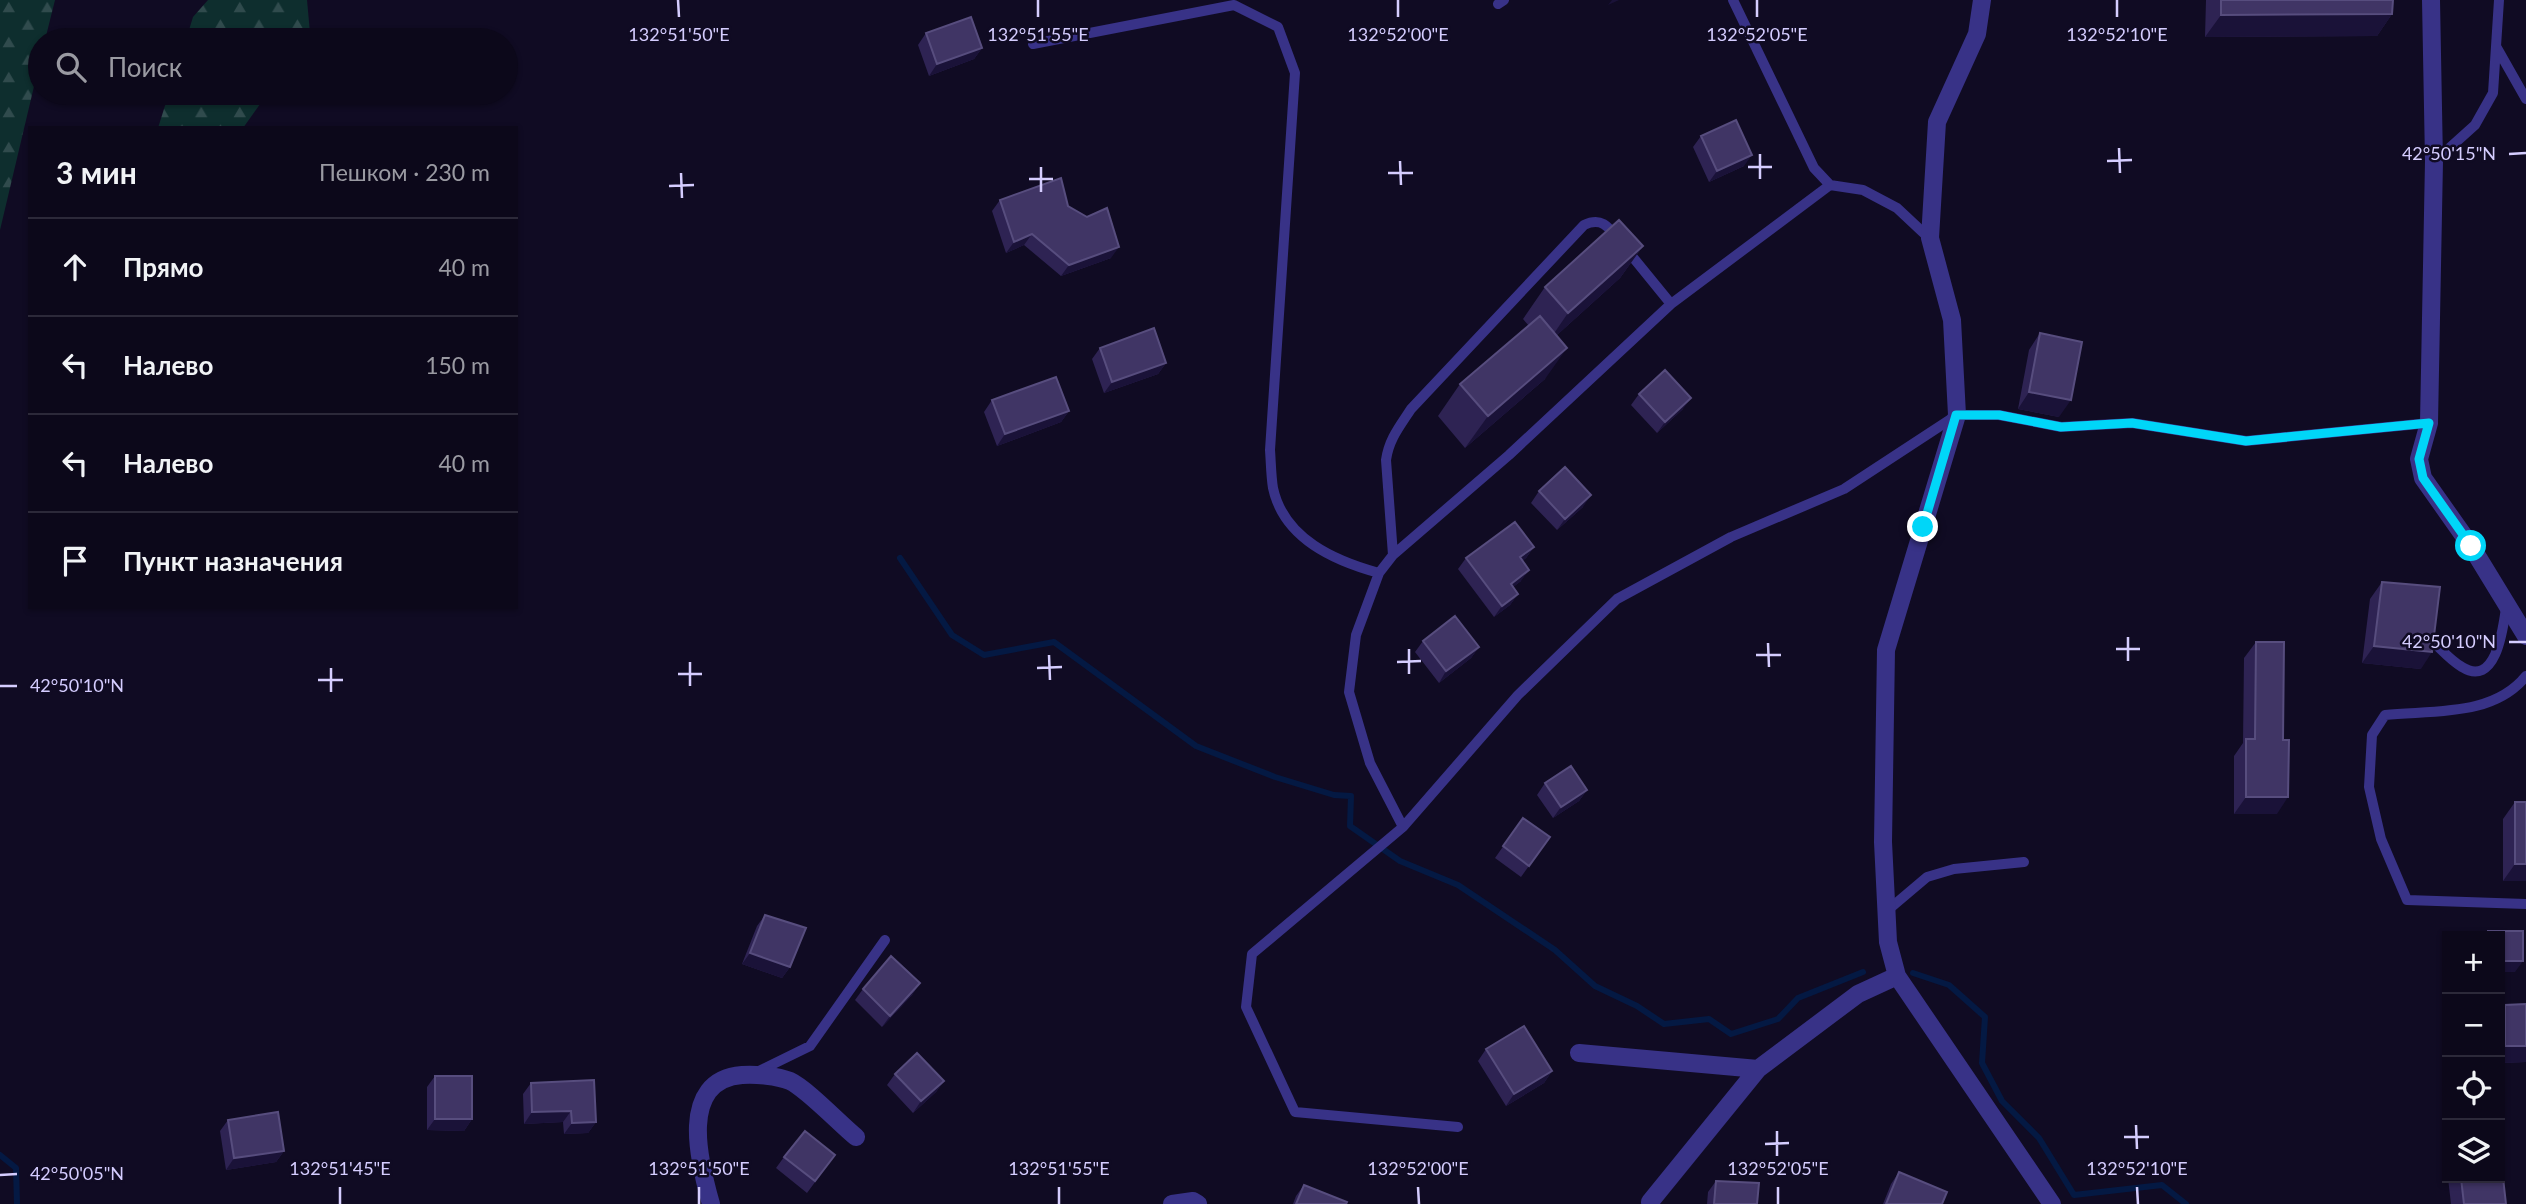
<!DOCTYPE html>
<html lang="ru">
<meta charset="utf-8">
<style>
:root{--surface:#0c081a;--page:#151123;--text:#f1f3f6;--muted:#9a9aa2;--line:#2c2939}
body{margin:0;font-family:Lato,sans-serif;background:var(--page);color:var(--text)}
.controls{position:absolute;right:21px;bottom:21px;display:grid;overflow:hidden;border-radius:0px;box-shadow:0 2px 5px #0004}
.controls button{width:63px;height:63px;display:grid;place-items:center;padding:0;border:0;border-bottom:2px solid var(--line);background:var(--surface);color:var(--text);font:35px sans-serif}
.stop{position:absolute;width:21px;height:21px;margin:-16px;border:5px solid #00d6f8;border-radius:50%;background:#fff}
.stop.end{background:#00d6f8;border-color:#fff;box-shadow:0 2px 7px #0008}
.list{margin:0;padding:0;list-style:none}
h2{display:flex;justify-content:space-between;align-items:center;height:91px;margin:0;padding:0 28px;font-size:30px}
h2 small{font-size:23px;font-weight:400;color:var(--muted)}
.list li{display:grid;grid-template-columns:46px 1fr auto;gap:21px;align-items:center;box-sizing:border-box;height:98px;padding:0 28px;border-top:2px solid var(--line)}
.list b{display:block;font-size:26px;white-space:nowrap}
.list em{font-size:23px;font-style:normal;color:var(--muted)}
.icon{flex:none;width:38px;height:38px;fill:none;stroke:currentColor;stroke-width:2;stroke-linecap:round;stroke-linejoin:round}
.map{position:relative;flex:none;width:2526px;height:1204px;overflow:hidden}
.search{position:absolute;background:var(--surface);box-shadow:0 2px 5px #0004;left:28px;top:28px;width:490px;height:77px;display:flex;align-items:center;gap:18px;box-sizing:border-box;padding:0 24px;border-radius:38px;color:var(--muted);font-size:26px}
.panel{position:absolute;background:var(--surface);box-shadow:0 2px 5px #0004;left:28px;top:126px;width:490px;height:483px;border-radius:0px}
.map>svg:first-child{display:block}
.forest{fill:url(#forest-firs)}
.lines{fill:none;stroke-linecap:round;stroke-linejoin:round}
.stream{stroke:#041943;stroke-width:6}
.service{stroke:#383287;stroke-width:10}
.minor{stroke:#383287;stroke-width:18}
.wall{fill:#2e2353}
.shaded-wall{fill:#1a1238}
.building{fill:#403565;stroke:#574d7e;stroke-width:2}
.route{stroke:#00d6f8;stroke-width:9}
.ticks{fill:none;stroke:#d5cdff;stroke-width:2.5}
.ticks-label{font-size:18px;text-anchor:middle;fill:#d5cdff;stroke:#100b23;stroke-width:5;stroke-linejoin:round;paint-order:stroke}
</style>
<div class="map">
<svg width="2526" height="1204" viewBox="0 0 2526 1204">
<defs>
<pattern id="forest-firs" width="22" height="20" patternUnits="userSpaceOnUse" patternTransform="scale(1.75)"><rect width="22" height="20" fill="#0e2e2e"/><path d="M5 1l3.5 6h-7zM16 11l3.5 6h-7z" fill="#304b4d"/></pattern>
</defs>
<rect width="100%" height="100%" fill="#100b23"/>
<path class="forest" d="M0,0H55L45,40H40V61L0,230Z
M208,0H307L310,33L305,40H186L193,17Z
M169,93H268L243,128H158Z"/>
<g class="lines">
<path class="stream" d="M900,558L952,635L984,655L1054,642L1196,746L1275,777L1334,795L1351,796L1350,826L1400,861L1458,885L1555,950L1595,986L1637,1006L1664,1024L1709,1019L1731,1034L1778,1019L1798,998L1863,972
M1913,973L1949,985L1985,1017L1982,1063L2002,1101L2039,1138L2074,1195L2162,1185L2186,1204
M0,1155L16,1168L17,1204"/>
<path class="service" d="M1733,0L1814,168L1830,185L1863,190L1897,208L1929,238
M1498,4L1504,0
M1033,44L1234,5L1278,27L1295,73L1270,450C1271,463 1271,476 1273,488C1284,539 1335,561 1379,573
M2497,48L2526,99
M2435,161L2475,125L2493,93L2499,0
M1627,250L1671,304
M1393,555L1386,460C1389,439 1400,426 1411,409L1584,225C1601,217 1608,226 1618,239
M2432,641C2441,649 2451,661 2462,667C2496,688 2503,629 2506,608
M2526,676C2493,717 2433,710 2385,715L2372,735L2369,787L2381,839L2407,900L2526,904
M1403,827L1370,763L1349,692L1356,635L1379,573L1393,555L1509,455L1671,304L1830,185
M1888,910L1927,877L1954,869L2024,862
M757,1072L810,1046L885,940
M1458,1127L1295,1112L1246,1007L1252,954L1403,827L1518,695L1617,599L1731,537L1844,489L1957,415H1999L2061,427L2132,423L2246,441L2429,423"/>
<path class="minor" d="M1982,0L1977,34L1937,122L1930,238L1952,320L1957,415L1886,650L1883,842L1888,942L1897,976L2052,1204
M2431,0L2434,161L2429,423L2419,459L2423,478L2471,546L2526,636
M1579,1053L1758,1069
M1650,1202L1758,1069L1858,994L1897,976
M711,1204C699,1162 678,1080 742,1075C756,1074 777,1076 790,1081C807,1089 840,1124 856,1137
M1172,1204L1193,1201L1198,1204"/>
</g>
<path class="wall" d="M2206,0H2393L2392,14L2377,36L2205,37Z
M926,33L982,48L974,59L929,76L918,45Z
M1701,136L1744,166L1709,182L1693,147Z
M1000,200L1068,206L1111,258L1061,276L1024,245L1006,253L992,211Z
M1643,246L1620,278L1557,335L1545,379L1465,448L1438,416L1460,384L1529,326L1523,319L1545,287Z
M2040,333L2059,417L2018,409L2029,350Z
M1100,348L1166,363L1158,374L1104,393L1092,359Z
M1639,394L1683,409L1657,433L1631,405Z
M992,400L1069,411L1061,422L997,446L984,412Z
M1539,491L1583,507L1557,530L1531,503Z
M1534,547L1526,558L1522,561L1521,581L1513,587L1518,594L1510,605L1494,617L1458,569L1466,558Z
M2382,582L2421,669L2362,663L2370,599Z
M1423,641L1479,647L1471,658L1439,683L1415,652Z
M2256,642L2283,740L2277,814H2234V756L2243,743L2244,658Z
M1545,783L1587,790L1579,801L1553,818L1537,795Z
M2515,802L2526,881H2503V819Z
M1523,818L1550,837L1521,877L1495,858Z
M765,915L790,967L782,978L742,964L757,926Z
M920,983L912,995L882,1027L855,1000L863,989Z
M2526,1004V1062L2500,1063V1012L2505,1005Z
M1486,1049L1552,1071L1544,1083L1506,1106L1478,1061Z
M895,1074L944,1081L936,1092L913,1113L887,1085Z
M435,1076L472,1119L464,1131L427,1130V1087Z
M531,1083L596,1122L588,1133L564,1134L563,1122L524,1124L523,1094Z
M228,1120L284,1151L276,1162L226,1170L220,1131Z
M835,1155L807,1193L776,1168L784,1157Z
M1899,1172L1942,1204H1883L1891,1184Z
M2448,1178H2500L2506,1204H2451Z
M1716,1181L1757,1204H1707L1708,1192Z
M1304,1185L1346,1204H1293L1296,1196Z"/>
<path class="shaded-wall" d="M1612,0H1619L1608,5Z
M2392,14L2377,36L2205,37L2221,15Z
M982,48L974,59L929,76L937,64Z
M1752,155L1744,166L1709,182L1717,171Z
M1032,234L1024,245L1006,253L1014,242Z
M1643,246L1620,278L1546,345L1568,313Z
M1119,247L1111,258L1061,276L1069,265Z
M1567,348L1545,379L1465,448L1488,416Z
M1166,363L1158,374L1104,393L1112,382Z
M2029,392L2071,400L2059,417L2018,409Z
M1691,398L1683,409L1657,433L1665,422Z
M1069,411L1061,422L997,446L1005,434Z
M1591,495L1583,507L1557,530L1565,519Z
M1534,547L1526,558L1512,569L1520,557Z
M1529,570L1521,581L1503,595L1511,584Z
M1518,594L1510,605L1494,617L1502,606Z
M2374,646L2432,652L2421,669L2362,663Z
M1479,647L1471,658L1439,683L1446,671Z
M1587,790L1579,801L1553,818L1561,807Z
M2246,797H2288L2277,814H2234Z
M2515,864H2526V881H2503Z
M750,953L790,967L782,978L742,964Z
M2500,961H2523L2515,972H2500Z
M920,983L912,995L882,1027L890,1016Z
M2505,1046H2526V1062L2500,1063V1054Z
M1552,1071L1544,1083L1506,1106L1514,1094Z
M944,1081L936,1092L913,1113L921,1101Z
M571,1111L563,1122L524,1124L532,1112Z
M435,1119H472L464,1131L427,1130Z
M596,1122L588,1133L564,1134L572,1123Z
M284,1151L276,1162L226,1170L234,1158Z"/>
<path class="building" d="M2221,0H2393L2392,14L2221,15Z
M971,17L982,48L937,64L926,33Z
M1736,120L1752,155L1717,171L1701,136Z
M1061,178L1068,206L1087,217L1107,208L1119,247L1069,265L1032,234L1014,242L1000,200Z
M1619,220L1643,246L1568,313L1545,287Z
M1540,316L1567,348L1488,416L1460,384Z
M1154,328L1166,363L1112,382L1100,348Z
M2040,333L2082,342L2071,400L2029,392Z
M1665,370L1691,398L1665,422L1639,394Z
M1056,377L1069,411L1005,434L992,400Z
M1565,467L1591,495L1565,519L1539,491Z
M1515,522L1534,547L1520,557L1529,570L1511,584L1518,594L1502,606L1466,558Z
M2382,582L2440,587L2432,652L2374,646Z
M1455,616L1479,647L1446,671L1423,641Z
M2256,642H2284L2283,740H2289L2288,797H2246V739H2255Z
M1571,766L1587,790L1561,807L1545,783Z
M2515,802H2526V864H2515Z
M1523,818L1550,837L1529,866L1503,846Z
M765,915L806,928L790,967L750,953Z
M2488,931H2523V961H2500V936H2488Z
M891,956L920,983L890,1016L863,989Z
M2526,1004V1046H2505V1005Z
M1524,1026L1552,1071L1514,1094L1486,1049Z
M917,1053L944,1081L921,1101L895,1074Z
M435,1076H472V1119H435Z
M594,1080L596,1122L572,1123L571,1111L532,1112L531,1083Z
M278,1112L284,1151L234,1158L228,1120Z
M805,1131L835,1155L815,1181L784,1157Z
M2500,1151L2506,1204H2464L2461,1178H2500Z
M1899,1172L1947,1192L1942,1204H1886Z
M1716,1181L1759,1183L1757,1204H1714Z
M1304,1185L1347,1202L1346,1204H1296Z"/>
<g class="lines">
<path class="route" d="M1923,527L1956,415H1999L2061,427L2132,423L2246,441L2429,423L2419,459L2423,478L2471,546"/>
</g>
<path class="ticks" d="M678,0L679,17M1038,0V17M1398,0V17M1757,0V17M2117,0V17M2119,148L2120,173M1760,154V179M2509,154L2526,153M1400,161L1401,185M2107,161L2132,160M1041,167V192M1748,167H1772M681,173L682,198M1388,173H1413M1029,179H1053M669,186L694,185M2128,637V661M2509,642H2526M1768,643L1769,667M1409,649V674M2116,649H2140M1049,655L1050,680M1756,655H1781M690,662V686M1397,662L1421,661M331,668V692M1037,668L1062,667M678,674H702M318,680H343M0,686H17M2136,1125L2137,1149M1777,1131V1156M2124,1137H2149M1765,1144L1789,1143M0,1175L17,1174M340,1187V1204M699,1187V1204M1059,1187V1204M1418,1187L1419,1204M1778,1187V1204M2137,1187L2138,1204"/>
<g class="ticks-label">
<text x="679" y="41">132°51'50"E</text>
<text x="1038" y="41">132°51'55"E</text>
<text x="1398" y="41">132°52'00"E</text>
<text x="1757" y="41">132°52'05"E</text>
<text x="2117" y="41">132°52'10"E</text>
<text x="2449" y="160">42°50'15"N</text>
<text x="2449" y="648">42°50'10"N</text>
<text x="77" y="692">42°50'10"N</text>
<text x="340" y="1175">132°51'45"E</text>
<text x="699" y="1175">132°51'50"E</text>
<text x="1059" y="1175">132°51'55"E</text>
<text x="1418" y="1175">132°52'00"E</text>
<text x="1778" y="1175">132°52'05"E</text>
<text x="2137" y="1175">132°52'10"E</text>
<text x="77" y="1180">42°50'05"N</text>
</g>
</svg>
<div class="controls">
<button>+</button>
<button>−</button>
<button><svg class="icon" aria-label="locate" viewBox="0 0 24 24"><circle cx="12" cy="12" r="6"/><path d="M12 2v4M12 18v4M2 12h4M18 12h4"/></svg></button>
<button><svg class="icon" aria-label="layers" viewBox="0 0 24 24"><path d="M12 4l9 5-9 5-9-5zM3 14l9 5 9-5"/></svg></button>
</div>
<div class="stop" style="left:2471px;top:546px"></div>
<div class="stop end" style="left:1923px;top:527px"></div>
<div class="search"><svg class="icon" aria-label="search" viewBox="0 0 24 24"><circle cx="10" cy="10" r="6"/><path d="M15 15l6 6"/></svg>Поиск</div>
<section class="panel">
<h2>3 мин<small>Пешком · 230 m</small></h2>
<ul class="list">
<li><svg class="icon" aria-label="ahead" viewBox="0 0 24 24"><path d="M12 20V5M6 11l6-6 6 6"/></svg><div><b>Прямо</b></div><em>40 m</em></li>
<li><svg class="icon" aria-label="left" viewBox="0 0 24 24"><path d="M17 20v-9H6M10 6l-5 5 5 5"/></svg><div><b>Налево</b></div><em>150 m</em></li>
<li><svg class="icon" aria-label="left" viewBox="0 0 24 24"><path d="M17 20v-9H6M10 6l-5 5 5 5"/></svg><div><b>Налево</b></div><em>40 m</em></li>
<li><svg class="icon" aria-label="arrive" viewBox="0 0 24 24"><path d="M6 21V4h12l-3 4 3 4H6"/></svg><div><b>Пункт назначения</b></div></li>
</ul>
</section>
</div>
